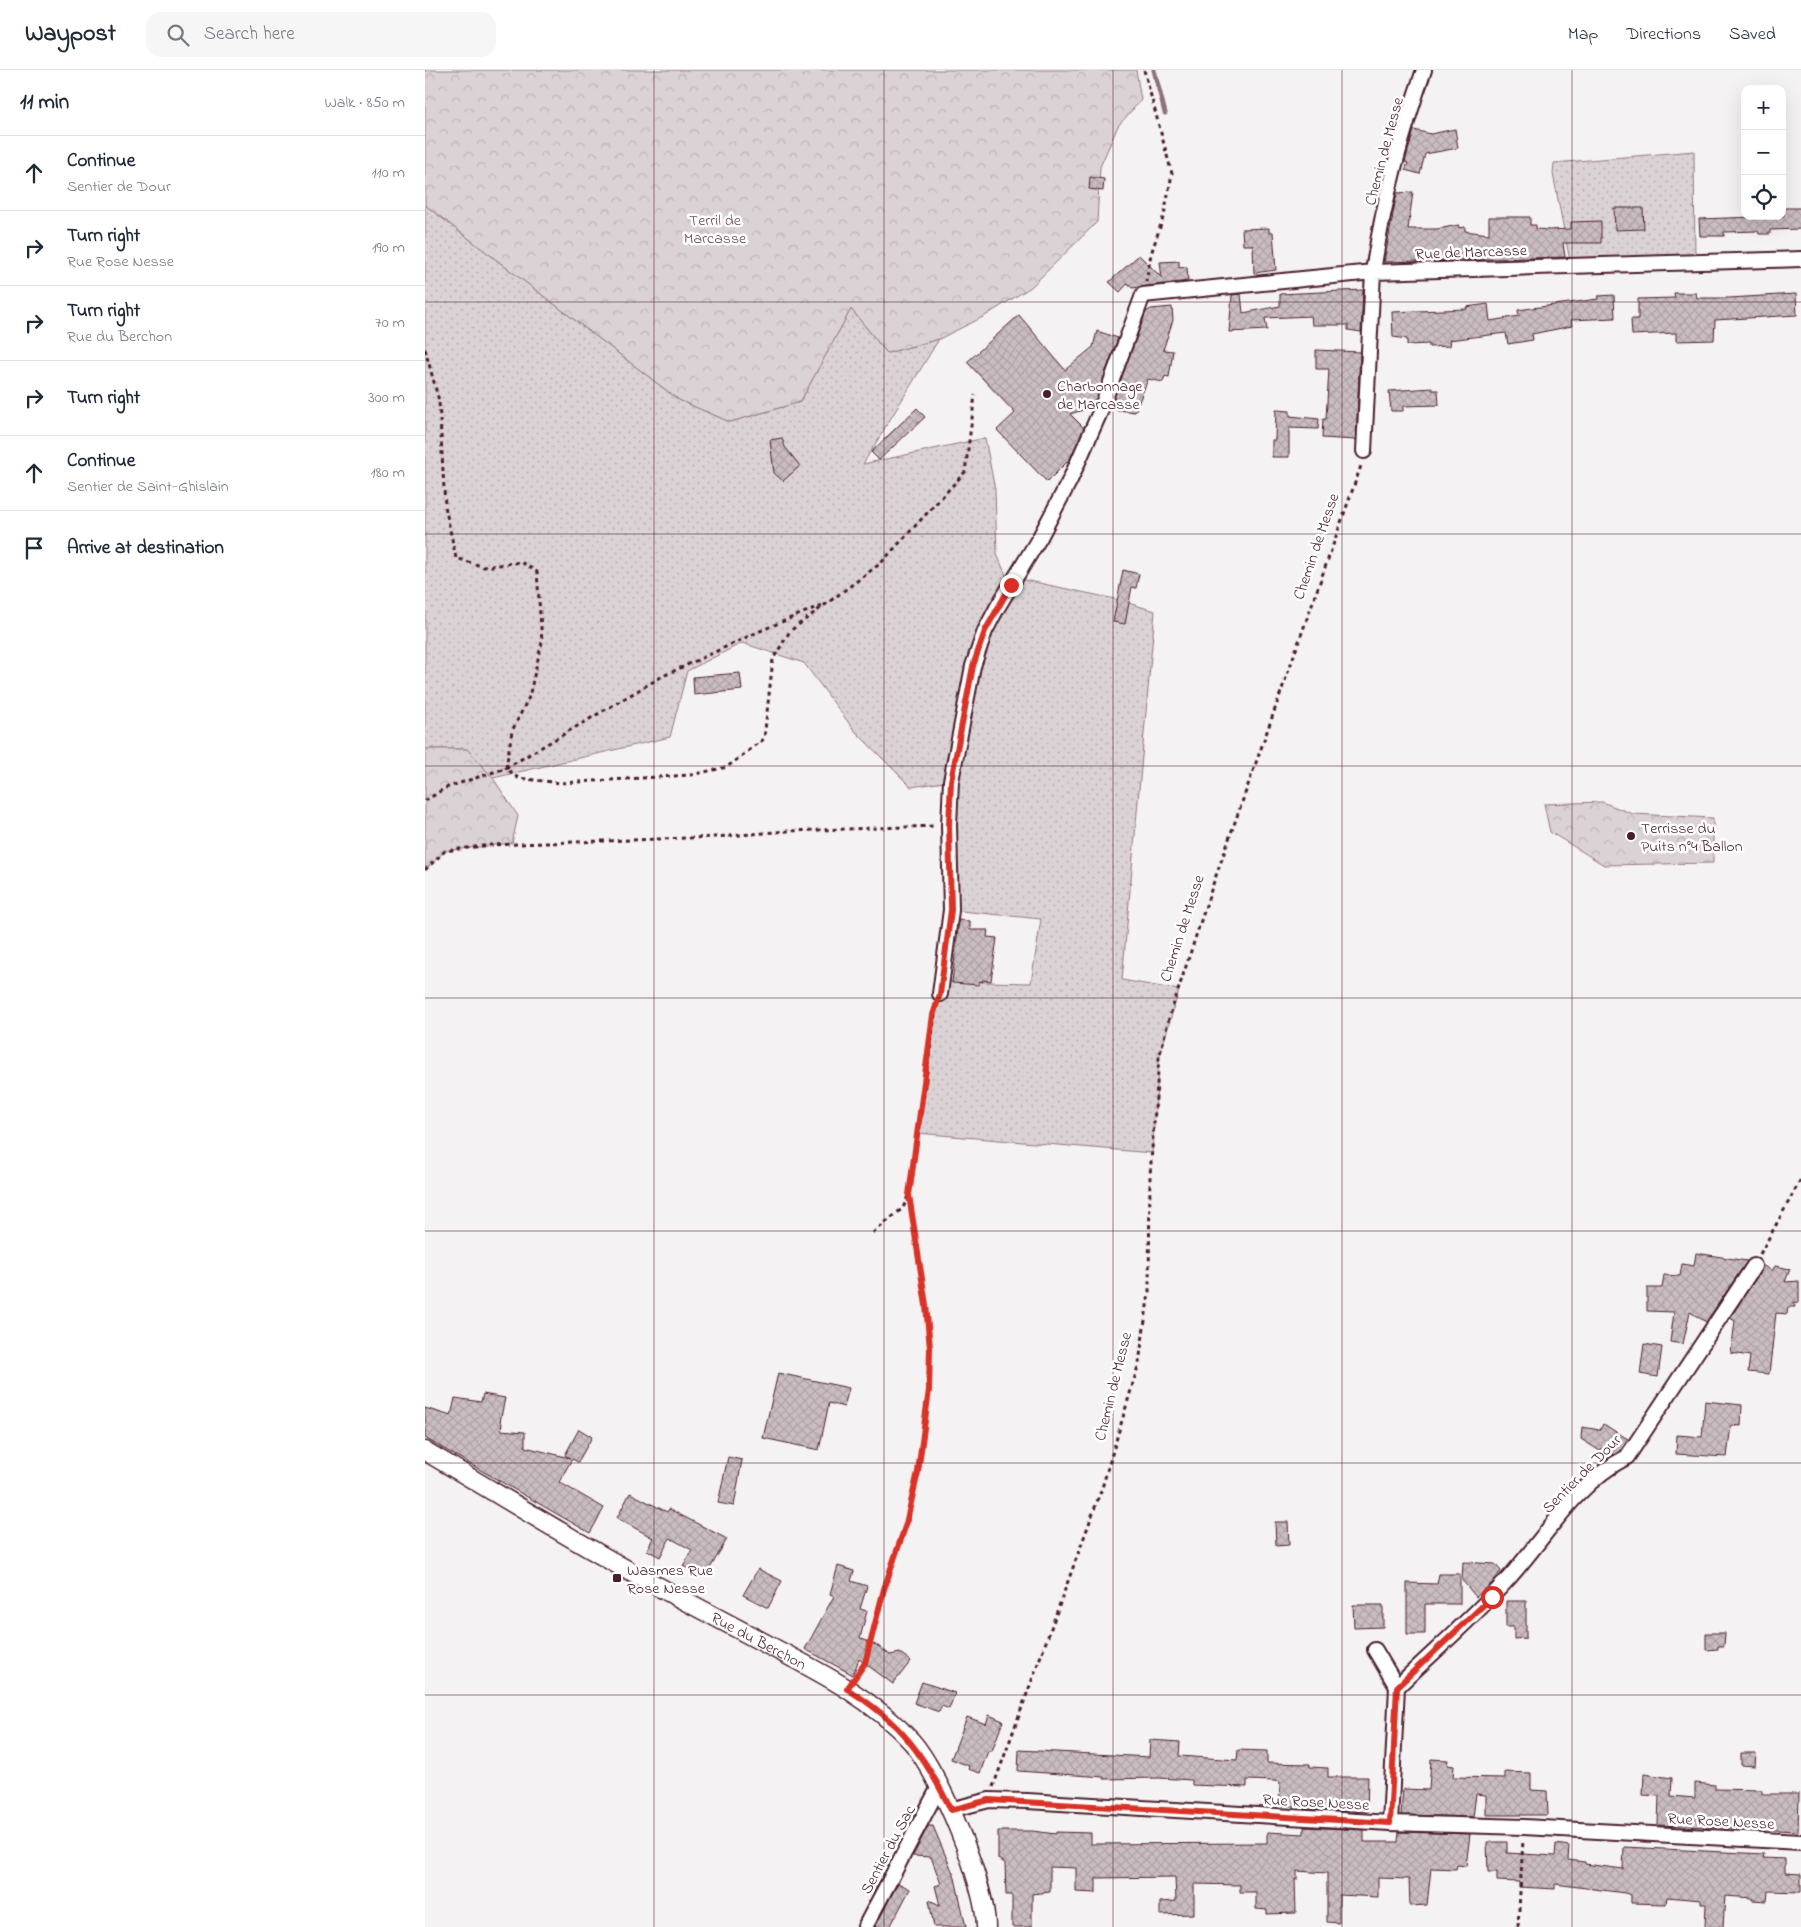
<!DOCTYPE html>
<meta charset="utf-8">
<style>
:root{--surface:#fff;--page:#f6f6f7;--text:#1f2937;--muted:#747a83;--line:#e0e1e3}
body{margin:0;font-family:"Indie Flower",sans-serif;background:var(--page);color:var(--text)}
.controls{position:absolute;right:15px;top:15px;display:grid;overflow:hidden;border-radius:10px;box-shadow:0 5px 20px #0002}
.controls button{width:45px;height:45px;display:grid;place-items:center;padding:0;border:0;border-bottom:1px solid var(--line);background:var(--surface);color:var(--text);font:25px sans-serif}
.stop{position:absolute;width:15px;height:15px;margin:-11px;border:4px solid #d93025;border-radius:50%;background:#fff}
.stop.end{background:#d93025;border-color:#fff;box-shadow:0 1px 5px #0008}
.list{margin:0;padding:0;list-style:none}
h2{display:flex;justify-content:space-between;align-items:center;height:65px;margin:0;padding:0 20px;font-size:21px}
h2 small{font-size:16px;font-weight:400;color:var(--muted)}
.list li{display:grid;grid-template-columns:32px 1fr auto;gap:15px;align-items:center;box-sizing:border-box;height:75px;padding:0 20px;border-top:1px solid var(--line)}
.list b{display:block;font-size:19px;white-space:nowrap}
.list p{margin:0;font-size:16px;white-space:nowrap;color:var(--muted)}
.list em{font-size:16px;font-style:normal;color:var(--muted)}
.icon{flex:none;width:28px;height:28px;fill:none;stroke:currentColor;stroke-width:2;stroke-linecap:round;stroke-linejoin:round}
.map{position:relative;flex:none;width:1376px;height:1857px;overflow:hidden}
header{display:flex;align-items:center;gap:30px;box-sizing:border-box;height:70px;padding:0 25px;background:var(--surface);border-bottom:1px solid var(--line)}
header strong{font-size:24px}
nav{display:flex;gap:28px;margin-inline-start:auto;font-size:18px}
.search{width:350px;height:45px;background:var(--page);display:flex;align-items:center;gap:12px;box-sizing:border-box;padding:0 18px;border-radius:15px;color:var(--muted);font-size:19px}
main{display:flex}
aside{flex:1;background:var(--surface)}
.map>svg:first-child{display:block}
.grass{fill:url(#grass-dots);stroke:#927880}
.forest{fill:url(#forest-crowns);stroke:#927880}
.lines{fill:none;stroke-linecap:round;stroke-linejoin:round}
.stream{stroke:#8d727a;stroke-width:5}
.building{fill:url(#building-cross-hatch);stroke:#4a1f2b}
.minor-casing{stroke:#4a1f2b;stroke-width:18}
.tertiary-casing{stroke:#4a1f2b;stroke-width:21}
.path{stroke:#4a1f2b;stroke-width:3;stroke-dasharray:4 4;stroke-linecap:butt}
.minor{stroke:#fff;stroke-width:14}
.tertiary{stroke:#fff;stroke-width:18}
.route{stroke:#d93025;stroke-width:6}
.grid{fill:none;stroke:#4a1f2b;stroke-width:1;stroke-opacity:0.55}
.poi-dot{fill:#4a1f2b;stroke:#fff;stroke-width:2}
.labels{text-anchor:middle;stroke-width:5;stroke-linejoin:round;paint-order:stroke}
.street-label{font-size:16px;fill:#4a1f2b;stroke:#fff}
.park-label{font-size:16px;fill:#6e4c56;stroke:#fff}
.poi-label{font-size:16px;fill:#4a1f2b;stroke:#fff;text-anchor:start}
</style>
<header>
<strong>Waypost</strong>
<div class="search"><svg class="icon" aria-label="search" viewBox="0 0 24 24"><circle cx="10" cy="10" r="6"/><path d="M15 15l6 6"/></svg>Search here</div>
<nav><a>Map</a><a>Directions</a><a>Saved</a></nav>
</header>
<main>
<aside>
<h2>11 min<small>Walk · 850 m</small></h2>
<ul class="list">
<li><svg class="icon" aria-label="ahead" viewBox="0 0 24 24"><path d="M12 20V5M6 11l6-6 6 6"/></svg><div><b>Continue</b><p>Sentier de Dour</p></div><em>110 m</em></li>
<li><svg class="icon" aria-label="right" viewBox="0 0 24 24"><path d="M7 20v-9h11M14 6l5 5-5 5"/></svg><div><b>Turn right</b><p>Rue Rose Nesse</p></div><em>190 m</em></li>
<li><svg class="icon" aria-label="right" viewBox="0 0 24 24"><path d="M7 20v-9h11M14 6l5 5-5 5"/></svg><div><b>Turn right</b><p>Rue du Berchon</p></div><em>70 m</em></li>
<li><svg class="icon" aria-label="right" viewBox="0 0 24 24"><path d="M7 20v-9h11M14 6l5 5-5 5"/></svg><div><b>Turn right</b></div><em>300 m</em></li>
<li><svg class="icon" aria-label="ahead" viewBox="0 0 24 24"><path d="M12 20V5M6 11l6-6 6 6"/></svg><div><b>Continue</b><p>Sentier de Saint-Ghislain</p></div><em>180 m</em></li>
<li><svg class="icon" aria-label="arrive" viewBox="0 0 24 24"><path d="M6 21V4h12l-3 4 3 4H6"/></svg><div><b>Arrive at destination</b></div></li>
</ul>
</aside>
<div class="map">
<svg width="1376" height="1857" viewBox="0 0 1376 1857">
<defs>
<pattern id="grass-dots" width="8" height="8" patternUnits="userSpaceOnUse" patternTransform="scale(1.25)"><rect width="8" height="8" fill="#dbd2d5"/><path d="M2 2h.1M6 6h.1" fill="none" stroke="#bdb4b7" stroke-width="1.8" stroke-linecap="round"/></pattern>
<pattern id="forest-crowns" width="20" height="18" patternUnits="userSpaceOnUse" patternTransform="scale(1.25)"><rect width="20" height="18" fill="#dbd2d5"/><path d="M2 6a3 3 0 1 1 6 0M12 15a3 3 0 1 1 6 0" fill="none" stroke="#bdb4b7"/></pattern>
<pattern id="building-cross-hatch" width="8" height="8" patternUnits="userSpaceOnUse" patternTransform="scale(1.25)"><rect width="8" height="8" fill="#cabdc1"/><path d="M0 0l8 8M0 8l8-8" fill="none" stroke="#afa2a6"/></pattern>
</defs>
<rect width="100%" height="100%" fill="#f4f2f2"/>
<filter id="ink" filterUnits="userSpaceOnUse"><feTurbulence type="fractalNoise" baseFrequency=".02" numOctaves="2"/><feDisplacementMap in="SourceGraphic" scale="10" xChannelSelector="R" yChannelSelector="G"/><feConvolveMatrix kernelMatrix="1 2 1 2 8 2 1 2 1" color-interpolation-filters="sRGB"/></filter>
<g filter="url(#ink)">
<path class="grass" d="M1269,81L1270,193L1146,196L1128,104L1129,93Z
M0,135L254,330L305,352L375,332L426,239L462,283L514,269L438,394L560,368L570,420L572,484L585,515L590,508L690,529L730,541L697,910L754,920L734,988L727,1083L492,1063L508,945L517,911L606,913L616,849L526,840V711L486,717L429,660L379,593L317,573L262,601L245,667L68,708L42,679H0Z"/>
<path class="forest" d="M0,0H711L716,30L693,56L675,97L672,152L606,217L560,246L514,269L462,283L426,239L375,332L305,352L254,330L0,135Z
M0,679H42L68,708L93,746L87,773L20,781L0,800Z
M1177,732L1208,744L1288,748V793L1179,795L1125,762L1119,734Z"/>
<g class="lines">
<path class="stream" d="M729,0L740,43"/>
</g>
<path class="building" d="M1030,59L1033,78L1000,84L995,104L980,100L983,93L980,92L989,60L1006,64Z
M665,107L679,109L678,121L664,119Z
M988,122L983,159H1012L1034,155V158L1040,157V161L1064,164V147H1105V155H1111V159L1124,160L1146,159V152L1176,151V173H1138L1140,187L959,192L972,123Z
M1189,138H1218L1219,159L1190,160Z
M1358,138H1376V159L1345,160V164H1334L1333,161L1299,162V166H1275L1274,149L1359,146Z
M844,158V163L848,162L851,200L829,203L828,175H818L817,159Z
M714,185L737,208L735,192L754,191V198L762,197L763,211L707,218L703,213L695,222L684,212Z
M938,220L936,262L923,260V255H887L886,246L840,248L842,260L804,262L807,225L816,224L818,243L855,236V224Z
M1249,223H1271L1272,228H1304L1371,224L1372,245L1290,250L1289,270L1251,271V263L1207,265L1206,249H1213V229L1250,228Z
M1189,225L1190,248L1146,250L1147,256L1107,264L1108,270L1083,274L1081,263L1024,270L1025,276L1004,277V274L982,275V269L968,267L967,242L1042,239L1041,237L1063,234L1065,251L1094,246L1093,240L1173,229V226Z
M747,237L748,250L738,280L748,281L744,307L740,306L738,312L723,309L710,342L685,339L721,242L726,239Z
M594,245L640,300L668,277L672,261L693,268L668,337L645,344L659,358L645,389L622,412L572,360L590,343L542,292Z
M891,280L935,282L931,370L897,368L898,349H901L904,299H891Z
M1007,318V320H1013L1014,335L978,336V341H966L964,321Z
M492,338L500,347L454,390L446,382Z
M851,340L865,341V346L894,349L893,359L864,358V387H847V370H850Z
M357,368L360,377L375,396L358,411L349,403L345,370Z
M698,500L714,504L711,518L707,517L700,554L688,552Z
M315,603L317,620L269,625L268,607Z
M534,850L545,851V860H563L562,867L572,868L566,911L557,910L558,912L554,911V915L527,913Z
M1271,1183L1322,1191L1281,1252L1265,1242L1258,1274L1245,1272L1249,1242L1222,1241V1218H1237L1239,1205L1255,1206L1257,1194L1269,1196Z
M1337,1195L1347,1201L1350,1196L1365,1199L1360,1212L1374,1211V1233L1369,1232L1370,1237H1363L1362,1244L1351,1243L1344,1304L1323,1302L1325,1286L1306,1283L1310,1251L1305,1248L1336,1201Z
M1219,1274L1237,1277L1233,1307L1215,1304Z
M353,1303L424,1318L419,1337L404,1333L394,1380L338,1368Z
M58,1324L80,1328L75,1352L77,1353L76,1360L100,1362V1377L145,1388L140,1385L154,1359L167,1367L153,1392L147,1389L134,1412L179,1438L165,1463L0,1368V1338L26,1346L30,1328L56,1332Z
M1280,1331L1317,1335L1316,1356L1306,1355L1302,1387L1251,1384L1252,1365L1277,1367Z
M1178,1354L1203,1369L1196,1381L1189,1385L1177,1378L1175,1381L1156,1369L1157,1357L1175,1360Z
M303,1387L317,1390L309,1436L293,1433Z
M205,1423L242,1442L244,1439L302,1469L280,1507L258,1496L267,1480L245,1468L235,1487L222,1480L228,1468L192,1448Z
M850,1452H863L864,1475L851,1476Z
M1038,1492L1070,1494L1076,1501L1067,1513L1051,1527L1037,1510Z
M413,1496L429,1501L426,1511L442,1516L435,1539L442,1541L435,1568L453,1576L465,1585L475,1583L486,1591L468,1614L434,1589L428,1605L380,1579L409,1526L405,1524Z
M333,1499L357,1511L343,1538L318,1525Z
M1014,1504H1035V1534H1000V1564H982V1513L1012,1514Z
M1081,1531H1101V1568L1089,1569V1557H1081Z
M928,1535H958V1557L929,1558Z
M1281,1563H1300L1299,1576H1293V1579L1281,1580Z
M497,1612L530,1623L524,1639L517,1636L514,1642L489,1633Z
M564,1645L578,1651L567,1681H563L555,1703L543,1699L544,1696L526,1689L542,1647L561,1654Z
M725,1670L755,1672L754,1686L812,1690L813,1680L842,1681V1693L885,1694V1697L903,1698V1707H943L942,1742L880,1739L879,1736H854L855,1712L849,1711L822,1710V1717L791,1716L767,1715V1710L734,1708L679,1709V1707L593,1701L594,1680L724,1687Z
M1316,1683H1331L1330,1696L1316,1695Z
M1006,1689L1023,1690L1022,1695L1029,1696L1028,1707L1080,1708V1702L1106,1703V1720L1122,1721L1123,1745H1061V1725L1051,1724L1048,1747L976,1745L978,1719L1004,1720Z
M1219,1704L1247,1708L1246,1726L1270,1728V1713L1290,1715V1719L1337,1720V1724H1374L1373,1761L1233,1755L1234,1726L1218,1725Z
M503,1756H508L530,1808L541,1857H509L504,1830L515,1835L510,1816L516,1814L506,1787L488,1786Z
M879,1757L939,1760V1772H973L974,1762L1045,1764L1041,1796L1032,1795L1031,1799L1006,1798L1002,1835L985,1836L984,1809L953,1808V1827L914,1825V1853L902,1852V1803L872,1801V1810L870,1809L871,1843L842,1844V1840L831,1839V1822H815V1815L769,1814V1844L735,1845V1832L751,1831L750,1807L671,1808V1823L651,1822V1798L625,1797V1822L607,1824V1857H587V1825H581L580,1793L573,1789V1761H607L631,1764V1762L666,1763V1774L842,1773V1762L879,1764Z
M1062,1772H1082V1783L1130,1786L1131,1774L1144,1776L1143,1790L1160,1792V1794L1198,1799L1199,1777L1339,1784L1338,1788L1360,1789V1803L1376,1804V1822L1343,1821L1342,1831L1327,1830V1828L1300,1826L1298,1857H1280L1281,1834H1276V1830L1242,1827L1241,1834L1206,1833V1825L1200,1823L1130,1814V1819L1094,1817V1812L1072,1811V1802H1063Z
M473,1813L485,1819L465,1857H450Z"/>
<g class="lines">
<defs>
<path id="minor" d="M939,381L948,202C958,134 976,65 999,0
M515,924L526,840L524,755L526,711L548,596L560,561L572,538L615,467L645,410L675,342L718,225L948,202L1376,189
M950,1580L972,1617L965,1753
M972,1617C1008,1582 1047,1549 1081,1511C1119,1470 1150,1413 1202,1387L1329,1196
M525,1740L564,1730L602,1731L965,1753L1099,1757L1376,1772
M440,1857L514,1717"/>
<g id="tertiary">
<path id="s1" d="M0,1381C72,1423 143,1468 217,1508C260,1531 304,1554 347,1577C397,1603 448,1629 487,1672C515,1704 561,1815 561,1857"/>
</g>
</defs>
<use href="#minor" class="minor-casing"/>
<use href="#tertiary" class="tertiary-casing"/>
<path class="path" d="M719,0L747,104L739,145L726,184L721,212
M0,279L14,331L20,436L31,488L59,497L96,492L112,502L117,572L104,627L87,661L81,698L93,708L135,713L266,705L302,697L339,669L348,589L365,561L456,493L540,402L550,325
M0,731L20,718L81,698L236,607L335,561L397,535
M0,800L20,781L65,775L291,767L363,761L511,756
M448,1163L478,1138L483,1126
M1335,1184L1376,1109
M431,1606L440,1593L459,1519L481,1454L493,1402L504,1320L505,1278L501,1235L484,1125L511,936
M568,1717L677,1418L714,1293L724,1222L725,1105L734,988L744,948L787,817L937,393
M1093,1857L1098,1770"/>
<use href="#minor" class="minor"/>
<use href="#tertiary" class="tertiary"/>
</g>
</g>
<g class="lines" filter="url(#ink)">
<path class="route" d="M586,515L560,561L548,596L526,711L524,755L526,840L515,924L508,945L484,1125L501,1235L505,1278L504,1320L493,1402L481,1454L459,1519L440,1593L422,1619C475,1651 500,1686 526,1740L564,1730L965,1753L972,1617L1067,1527"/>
</g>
<path class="grid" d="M229,0V1857M459,0V1857M688,0V1857M917,0V1857M1147,0V1857M0,232H1376M0,464H1376M0,696H1376M0,928H1376M0,1161H1376M0,1393H1376M0,1625H1376"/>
<g class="poi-dot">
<circle cx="622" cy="324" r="5"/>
<circle cx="1206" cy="766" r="5"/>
<rect x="187" y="1503" width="10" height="10" rx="2.5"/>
</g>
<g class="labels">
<g class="street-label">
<text transform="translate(958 81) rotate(-75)" y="6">Chemin de Messe</text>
<text transform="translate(1046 181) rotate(-2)" y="6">Rue de Marcasse</text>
<text transform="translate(890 476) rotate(-71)" y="6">Chemin de Messe</text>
<text transform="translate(756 858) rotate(-72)" y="6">Chemin de Messe</text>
<text transform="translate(687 1316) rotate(-76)" y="6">Chemin de Messe</text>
<text transform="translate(1156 1403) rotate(-45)" y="6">Sentier de Dour</text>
<text dy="6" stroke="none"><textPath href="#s1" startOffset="384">Rue du Berchon</textPath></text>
<text transform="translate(891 1731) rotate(3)" y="6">Rue Rose Nesse</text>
<text transform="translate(1296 1750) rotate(3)" y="6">Rue Rose Nesse</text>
<text transform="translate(462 1779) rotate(-62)" y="6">Sentier du Sac</text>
</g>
<g class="park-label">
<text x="290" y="155">Terril de<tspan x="290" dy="18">Marcasse</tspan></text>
</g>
<g class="poi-label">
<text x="632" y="321">Charbonnage<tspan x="632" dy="18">de Marcasse</tspan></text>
<text x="1216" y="763">Terrisse du<tspan x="1216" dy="18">Puits n°4 Ballon</tspan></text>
<text x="202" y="1505">Wasmes Rue<tspan x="202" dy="18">Rose Nesse</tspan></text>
</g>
</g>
</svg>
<div class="controls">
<button>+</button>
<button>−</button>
<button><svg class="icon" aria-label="locate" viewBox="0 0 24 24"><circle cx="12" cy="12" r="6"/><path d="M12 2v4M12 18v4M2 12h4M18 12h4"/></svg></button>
</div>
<div class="stop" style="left:1067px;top:1527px"></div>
<div class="stop end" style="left:586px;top:515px"></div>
</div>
</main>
